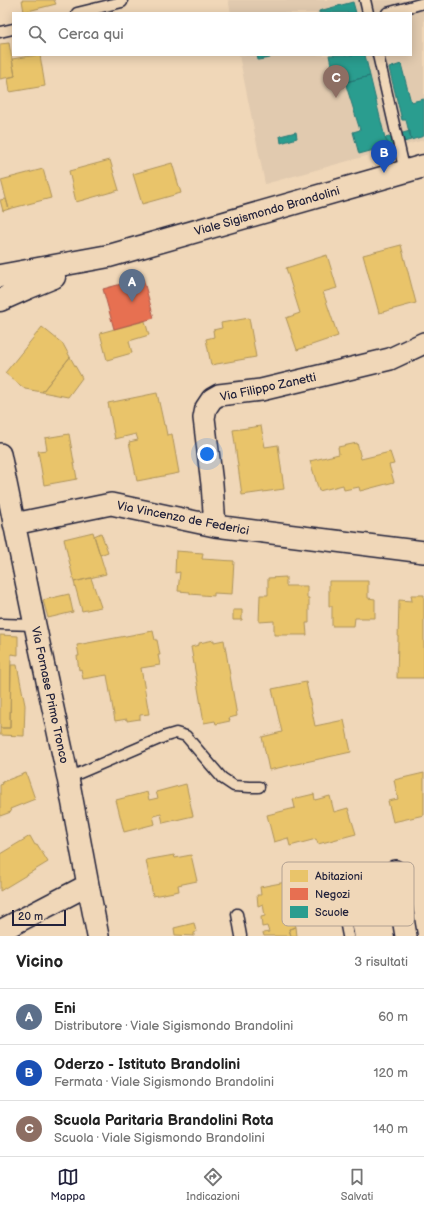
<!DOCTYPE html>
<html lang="it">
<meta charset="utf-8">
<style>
:root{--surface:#fff;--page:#f2f2f2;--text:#222;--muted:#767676;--line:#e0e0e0;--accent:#22223b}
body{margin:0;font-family:"Balsamiq Sans",sans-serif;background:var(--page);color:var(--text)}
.scale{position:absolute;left:12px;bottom:10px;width:54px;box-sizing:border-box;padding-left:4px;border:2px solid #22223b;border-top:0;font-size:11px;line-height:14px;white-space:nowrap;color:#22223b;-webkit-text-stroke:3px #f0d7b8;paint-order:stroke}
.you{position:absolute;left:207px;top:454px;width:14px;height:14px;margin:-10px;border:3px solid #fff;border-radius:50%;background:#1a73e8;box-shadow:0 0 0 6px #1a73e833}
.badge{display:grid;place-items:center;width:26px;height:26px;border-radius:50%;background:var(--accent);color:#fff;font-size:13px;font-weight:700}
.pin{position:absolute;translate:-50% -33px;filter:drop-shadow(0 1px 2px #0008)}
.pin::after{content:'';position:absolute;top:21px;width:14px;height:12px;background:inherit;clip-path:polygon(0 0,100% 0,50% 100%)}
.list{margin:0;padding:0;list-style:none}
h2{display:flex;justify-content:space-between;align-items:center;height:52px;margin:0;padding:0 16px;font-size:17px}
h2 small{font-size:13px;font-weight:400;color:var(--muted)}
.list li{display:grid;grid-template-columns:26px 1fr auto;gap:12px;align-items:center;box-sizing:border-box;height:56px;padding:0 16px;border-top:1px solid var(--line)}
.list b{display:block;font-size:15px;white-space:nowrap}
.list p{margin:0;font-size:13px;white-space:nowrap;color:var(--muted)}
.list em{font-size:13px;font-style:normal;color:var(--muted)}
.icon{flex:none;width:22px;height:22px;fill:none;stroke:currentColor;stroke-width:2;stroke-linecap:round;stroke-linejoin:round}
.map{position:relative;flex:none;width:424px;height:936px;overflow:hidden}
.search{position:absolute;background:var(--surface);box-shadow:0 2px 10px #0003;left:12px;right:12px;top:12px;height:44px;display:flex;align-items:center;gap:10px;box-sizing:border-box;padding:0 14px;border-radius:0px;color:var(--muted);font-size:15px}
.sheet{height:220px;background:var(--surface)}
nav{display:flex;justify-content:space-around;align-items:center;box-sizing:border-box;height:56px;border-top:1px solid var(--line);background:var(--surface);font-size:11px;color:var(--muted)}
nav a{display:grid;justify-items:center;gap:2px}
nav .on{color:var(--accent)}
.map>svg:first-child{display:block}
.built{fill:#e1caaf}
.homes{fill:#e9c46a;stroke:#ad935c}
.shops{fill:#e76f51;stroke:#ac584a}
.schools{fill:#2a9d8f;stroke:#287876}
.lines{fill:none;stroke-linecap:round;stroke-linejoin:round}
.service-casing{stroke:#22223b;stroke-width:13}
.minor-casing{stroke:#22223b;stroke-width:24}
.secondary-casing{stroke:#22223b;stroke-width:25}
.service{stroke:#f0d7b8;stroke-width:10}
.minor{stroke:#f0d7b8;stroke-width:21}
.secondary{stroke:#f0d7b8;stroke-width:22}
.labels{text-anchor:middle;stroke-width:4;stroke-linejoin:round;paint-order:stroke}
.street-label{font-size:12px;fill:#22223b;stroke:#f0d7b8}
.key{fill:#f0d7b8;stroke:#b2a192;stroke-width:1}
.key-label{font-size:11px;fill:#22223b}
</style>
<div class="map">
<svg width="424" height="936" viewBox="0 0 424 936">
<rect width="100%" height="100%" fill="#f0d7b8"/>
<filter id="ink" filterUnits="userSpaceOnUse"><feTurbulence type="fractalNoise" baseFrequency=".025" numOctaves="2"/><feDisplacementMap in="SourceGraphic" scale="8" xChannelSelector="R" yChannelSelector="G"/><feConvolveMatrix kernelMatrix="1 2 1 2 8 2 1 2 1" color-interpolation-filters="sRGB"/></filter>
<g filter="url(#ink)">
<path class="built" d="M228,0H424V140L265,184L239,55H411V13H231Z"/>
<path class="homes" d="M22,0H54L56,4L24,12Z
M9,43L15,76L0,79V44Z
M37,55H40L45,86L10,92L8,78L15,76L12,59Z
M110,160L119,190L76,202L69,171Z
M172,163L181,193L142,204L133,174Z
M43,169L51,198L9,209L1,180Z
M6,199L9,209L3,211L0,200Z
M401,245L416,303L379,313L363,255Z
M327,255L337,288L323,292L338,336L297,350L286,318L300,313L286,268Z
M249,318L256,357L211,365L206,339L214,337L213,330L222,328L221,323Z
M145,321L149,335L129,341L132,353L107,360L100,333Z
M42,327L63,344L70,357L42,392L25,389L5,373Z
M70,357L82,378L68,397L42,392Z
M157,393L164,425H165L167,435L172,434L179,473L137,481L129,442L138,440L136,434L115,439L108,403Z
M261,426L265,447L278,445L284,489L242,495L233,430Z
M69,434L77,479L44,485L38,451L47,450L45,438Z
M357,443L361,459L390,452L394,464L389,465L394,482L360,491L359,487L344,490L343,485L319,491L310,461L339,454L338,447Z
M93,532L106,574L74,582L64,539Z
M101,533L108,552L100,555L94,536Z
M176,551L203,553L202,559L234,561L232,594L214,593V596L190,594V592L178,591L180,572L175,573Z
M286,577V586H307V598H309V623H306L307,635H274V621L259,622L260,595H268V578Z
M91,578L101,607L82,611L74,582Z
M329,581H368V598L375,599V618H355L354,626H332V606H329Z
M69,594L73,612L48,618L43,600Z
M411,595H424V678H397L399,600L412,601Z
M233,610H242V620H233Z
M153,631L155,640H157L160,655H158L160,665L141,668L149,714L140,715V719L127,721V719L115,721L107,675L83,679L81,669L79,670L77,656H79L77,645Z
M0,635L18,636V655L11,654L10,728H0Z
M214,640V642L224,640L237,716L229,718L230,721L216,724L215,721L204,723L191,647L199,645V643Z
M11,665H17L25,705L24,736L0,735V728H10Z
M306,682L315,726L344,720L351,752L269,770L262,737L282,732L272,689Z
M26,773L35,799L10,809L11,812L0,816V785L3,784L2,782Z
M424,773V815L393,822L388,801L398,799L394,780Z
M186,784L193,816L163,823L161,814L153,816L155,824L124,832L116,800L147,792L149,800L158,798L156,792Z
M314,794L315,800L330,796L334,812L348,808L356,834L318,844L316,839L290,846L288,838L274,842L267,815L295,808L293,799Z
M30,836L35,845L37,844L48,862L0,891V854Z
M174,855L175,858L191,855L197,881L178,885L179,891L153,896L146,860Z
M286,882L290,906L296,927L289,929L291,936H264L263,933L269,932L267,926L262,927L261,917L265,916L263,904L258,906L257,895H261L260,887Z
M194,923L196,932L194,933V936L175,935L174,928Z
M296,927L297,936H291L289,929Z"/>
<path class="shops" d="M143,278L154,318L114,329L103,289Z"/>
<path class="schools" d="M353,2L356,13H319V11Z
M257,55H270V58L258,60Z
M329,55H365L370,76L335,85Z
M401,64L411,102L424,99V136L411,140L406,120H402L389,68Z
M370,76L385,138L389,146L359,154L353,132L360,130L345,82Z
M410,131L411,140L389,146L385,138Z
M296,132L297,138L281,143L280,136Z"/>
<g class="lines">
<defs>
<path id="service" d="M365,0L368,13
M77,13L122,2
M387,13L424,3
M0,32L13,29
M378,55L405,172
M0,624L35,625
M68,778L166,736L176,733L186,736L222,778L234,786L250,787H259
M237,914L241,936
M348,936L340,895L343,882L354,876L395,871"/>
<path id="minor" d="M0,454L35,625L68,778L88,885L98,936
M14,524L111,504L215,526L424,552
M215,526L212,484L204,418L206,408L212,399L219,395L261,390L390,359L424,343
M395,871L406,936
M0,931L88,885"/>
<path id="secondary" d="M0,276L109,256L424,166
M0,300L27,288L54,277"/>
</defs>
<use href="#service" class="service-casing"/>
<use href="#minor" class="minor-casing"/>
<use href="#secondary" class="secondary-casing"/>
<use href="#service" class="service"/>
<use href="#minor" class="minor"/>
<use href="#secondary" class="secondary"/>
</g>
</g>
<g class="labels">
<g class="street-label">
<text transform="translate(267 211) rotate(-16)" y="4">Viale Sigismondo Brandolini</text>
<text transform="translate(268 387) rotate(-12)" y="4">Via Filippo Zanetti</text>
<text transform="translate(183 518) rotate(11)" y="4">Via Vincenzo de Federici</text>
<text transform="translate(50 695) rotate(78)" y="4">Via Fornase Primo Tronco</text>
</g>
</g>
<rect x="282" y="862" width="132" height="64" rx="6" class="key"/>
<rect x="290" y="870" width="18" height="12" fill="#e9c46a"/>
<rect x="290" y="888" width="18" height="12" fill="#e76f51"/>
<rect x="290" y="906" width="18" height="12" fill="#2a9d8f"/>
<g class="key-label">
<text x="315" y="880">Abitazioni</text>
<text x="315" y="898">Negozi</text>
<text x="315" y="916">Scuole</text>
</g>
</svg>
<div class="scale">20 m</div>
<div class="you"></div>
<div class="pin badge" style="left:132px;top:302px;background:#5c6f8a">A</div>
<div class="pin badge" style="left:384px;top:173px;background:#1a4fb4">B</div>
<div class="pin badge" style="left:336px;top:98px;background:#8d6e63">C</div>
<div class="search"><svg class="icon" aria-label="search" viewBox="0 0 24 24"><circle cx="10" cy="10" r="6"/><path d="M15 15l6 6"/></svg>Cerca qui</div>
</div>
<section class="sheet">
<h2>Vicino<small>3 risultati</small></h2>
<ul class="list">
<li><span class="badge" style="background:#5c6f8a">A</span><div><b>Eni</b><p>Distributore · Viale Sigismondo Brandolini</p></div><em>60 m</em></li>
<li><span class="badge" style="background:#1a4fb4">B</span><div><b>Oderzo - Istituto Brandolini</b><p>Fermata · Viale Sigismondo Brandolini</p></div><em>120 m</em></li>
<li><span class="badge" style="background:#8d6e63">C</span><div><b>Scuola Paritaria Brandolini Rota</b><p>Scuola · Viale Sigismondo Brandolini</p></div><em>140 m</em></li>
</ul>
</section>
<nav>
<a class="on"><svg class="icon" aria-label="map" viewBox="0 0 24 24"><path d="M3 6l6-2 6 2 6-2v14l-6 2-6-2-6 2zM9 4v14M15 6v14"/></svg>Mappa</a>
<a><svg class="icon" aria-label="directions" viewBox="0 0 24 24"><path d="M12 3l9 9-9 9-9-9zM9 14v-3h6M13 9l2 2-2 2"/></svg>Indicazioni</a>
<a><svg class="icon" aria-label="saved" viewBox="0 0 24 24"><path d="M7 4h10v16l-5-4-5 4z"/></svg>Salvati</a>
</nav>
